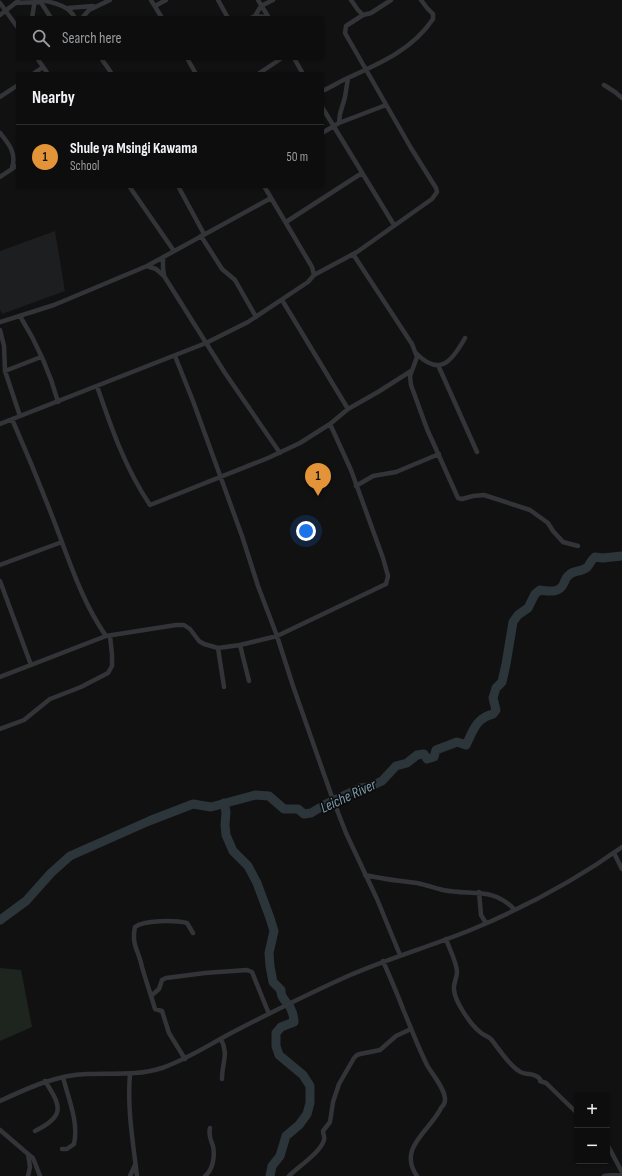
<!DOCTYPE html>
<meta charset="utf-8">
<style>
:root{--surface:#0d0d0e;--page:#1b1b1c;--text:#f1f3f6;--muted:#9a9c9e;--line:#2d2d2e;--accent:#e49438}
body{margin:0;font-family:"Sofia Sans Condensed",sans-serif;background:var(--page);color:var(--text)}
.controls{position:absolute;right:12px;bottom:12px;display:grid;overflow:hidden;border-radius:4px;box-shadow:0 1px 3px #0004}
.controls button{width:36px;height:36px;display:grid;place-items:center;padding:0;border:0;border-bottom:1px solid var(--line);background:var(--surface);color:var(--text);font:20px sans-serif}
.you{position:absolute;left:306px;top:531px;width:14px;height:14px;margin:-10px;border:3px solid #fff;border-radius:50%;background:#1a73e8;box-shadow:0 0 0 6px #1a73e833}
.badge{display:grid;place-items:center;width:26px;height:26px;border-radius:50%;background:var(--accent);color:#111;font-size:13px;font-weight:700}
.pin{position:absolute;translate:-50% -33px;filter:drop-shadow(0 1px 2px #0008)}
.pin::after{content:'';position:absolute;top:21px;width:14px;height:12px;background:inherit;clip-path:polygon(0 0,100% 0,50% 100%)}
.list{margin:0;padding:0;list-style:none}
h2{display:flex;justify-content:space-between;align-items:center;height:52px;margin:0;padding:0 16px;font-size:17px}
h2 small{font-size:13px;font-weight:400;color:var(--muted)}
.list li{display:grid;grid-template-columns:26px 1fr auto;gap:12px;align-items:center;box-sizing:border-box;height:64px;padding:0 16px;border-top:1px solid var(--line)}
.list b{display:block;font-size:15px;white-space:nowrap}
.list p{margin:0;font-size:13px;white-space:nowrap;color:var(--muted)}
.list em{font-size:13px;font-style:normal;color:var(--muted)}
.icon{flex:none;width:22px;height:22px;fill:none;stroke:currentColor;stroke-width:2;stroke-linecap:round;stroke-linejoin:round}
.map{position:relative;flex:none;width:622px;height:1176px;overflow:hidden}
.search{position:absolute;background:var(--surface);box-shadow:0 1px 3px #0004;left:16px;top:16px;width:308px;height:44px;display:flex;align-items:center;gap:10px;box-sizing:border-box;padding:0 14px;border-radius:4px;color:var(--muted);font-size:15px}
.panel{position:absolute;background:var(--surface);box-shadow:0 1px 3px #0004;left:16px;top:72px;width:308px;height:116px;border-radius:4px}
.map>svg:first-child{display:block}
.built{fill:#1d1e1f}
.green{fill:#1e251e}
.lines{fill:none;stroke-linecap:round;stroke-linejoin:round}
.river{stroke:#2c353a;stroke-width:9}
.minor{stroke:#323437;stroke-width:4.5}
.labels{text-anchor:middle;stroke-width:3.5;stroke-linejoin:round;paint-order:stroke}
.water-label{font-size:15px;font-style:italic;fill:#7c9bab;stroke:#0c0c0d}
</style>
<div class="map">
<svg width="622" height="1176" viewBox="0 0 622 1176">
<rect width="100%" height="100%" fill="#111112"/>
<path class="built" d="M55,231L65,291L2,314L0,309V251Z"/>
<path class="green" d="M0,968L21,970L32,1027L0,1041Z"/>
<g class="lines">
<path class="river" d="M224,803L226,812L225,825L226,835L233,851L248,866L257,883L270,918L274,931L269,953L270,966L273,982L281,990C280,997 286,1001 290,1007C292,1011 294,1017 294,1022L281,1027L276,1033V1046L279,1055L303,1075L310,1086V1103L307,1114L299,1125L286,1136L280,1156L272,1166L270,1176
M0,920L26,901L51,873L70,856L149,821L193,804L211,807L255,795L269,796L284,809H298L304,814L311,813L326,804L360,788L369,787L382,781L396,766L407,763L417,755L424,754L427,759L434,757L436,750L457,742L466,745C473,731 476,718 493,714L496,710L493,698L496,688L502,682L506,664L513,622L518,615L528,608L535,594L540,590C549,591 559,594 564,583C565,580 566,577 569,575C574,570 581,572 586,568C589,567 590,561 595,557L603,558L622,556"/>
<path class="minor" d="M43,0C55,4 69,5 75,18
M151,0L162,18
M218,0L228,18
M258,0L269,18
M351,0L358,10L363,15L371,13L391,0
M40,1L51,18
M0,3L18,28
M15,3L40,2
M155,6L166,0
M68,8L93,6
M0,15L18,1
M255,16L268,17
M32,18L35,0
M82,18L89,10L110,0
M251,18L255,16L261,6L273,0
M37,58L48,74
M101,58L112,74
M187,58L196,74
M294,58L303,74
M33,74L43,67
M258,74L282,58
M604,85L615,92L622,98
M322,91C332,87 340,81 350,77C381,63 413,49 433,19V14L427,8L421,0
M0,97L18,85
M322,107L394,225
M339,123L340,114L345,97L348,78
M0,133C9,144 17,154 12,168
M322,133L339,123L386,105
M0,177L18,165
M129,186L174,251
M178,186L204,234
M286,222L362,173
M201,236L222,269L235,280L256,317
M353,254L412,344L417,357L410,376L411,385L427,429L458,498L462,499L473,496L484,495L530,510L548,523L553,531L563,542L578,546
M163,257V268L164,275
M147,266L156,269L164,276L225,373L280,453
M314,275L357,252L432,199L437,192L436,188L411,148L345,33L346,26L363,15
M282,300L348,409
M20,316C36,342 50,372 58,402
M0,322L54,305L147,266L271,198
M0,330L4,346L5,371L20,416
M417,354C440,377 452,361 465,338
M175,356L193,401L242,536L258,586L277,636L293,686L332,797L346,833L377,899L400,955
M438,365L477,452
M5,371L41,357
M97,386C111,427 125,468 150,505L268,458L300,443L330,424L348,409L378,392L411,371
M12,419C27,453 41,487 54,521C69,560 82,602 106,636
M0,424L206,343L248,322L308,282L314,275L312,267L264,186
M356,486L373,476L396,472L439,454
M0,565L62,542
M0,581L31,665
M240,645L249,681
M218,648L224,687
M0,677L106,636L176,625H184L190,629L199,641L204,644L218,648L240,645L277,636L386,584L388,576L383,558L351,470L330,424
M0,729L24,720L50,699L81,687L108,673L112,666V655L110,636
M614,853L622,869
M365,875C382,879 399,881 417,883C426,885 435,888 443,890C472,896 492,886 515,910
M479,892L481,915L486,923
M446,939C449,948 457,963 457,972C457,978 453,984 454,990C455,1002 471,1025 480,1032C483,1035 487,1036 491,1039C499,1049 508,1064 519,1071C526,1076 534,1072 540,1079V1081L546,1083L577,1113
M383,961C390,977 397,993 403,1009C411,1028 418,1047 427,1065C432,1074 446,1090 445,1100C445,1103 443,1106 441,1108C430,1131 397,1148 417,1176
M151,996L159,989L162,980L166,978L205,973L247,970L252,972L269,1014
M221,1039C229,1055 222,1062 222,1079
M185,1059L169,1033L162,1011L155,1009C151,995 146,981 142,967C139,951 131,945 135,927C144,920 175,920 187,923L193,933
M130,1074C127,1109 133,1142 137,1176
M0,1101C28,1088 56,1075 87,1074C113,1073 137,1076 162,1068C188,1059 210,1044 235,1031C272,1012 310,993 348,976C389,958 432,946 473,929C525,907 576,880 622,847
M0,1130L28,1154L30,1167L28,1176
M35,1131C66,1116 61,1106 45,1081
M607,1144L622,1172
M62,1149H67L74,1144C79,1122 68,1098 63,1077
M28,1154L33,1158L40,1176
M130,1176L135,1165
M205,1176C213,1170 215,1156 213,1146C211,1140 208,1136 210,1128
M289,1176C298,1167 321,1152 324,1140C325,1137 323,1134 323,1131L330,1122L333,1102L339,1084L354,1058L357,1055L360,1054L380,1050L396,1036L411,1029
M604,1176L622,1174"/>
</g>
<g class="labels">
<g class="water-label">
<text transform="translate(348 796) rotate(-25)" y="5">Leiche River</text>
</g>
</g>
</svg>
<div class="controls">
<button>+</button>
<button>−</button>
</div>
<div class="you"></div>
<div class="pin badge" style="left:318px;top:496px">1</div>
<div class="search"><svg class="icon" aria-label="search" viewBox="0 0 24 24"><circle cx="10" cy="10" r="6"/><path d="M15 15l6 6"/></svg>Search here</div>
<section class="panel">
<h2>Nearby<small></small></h2>
<ul class="list">
<li><span class="badge">1</span><div><b>Shule ya Msingi Kawama</b><p>School</p></div><em>50 m</em></li>
</ul>
</section>
</div>
